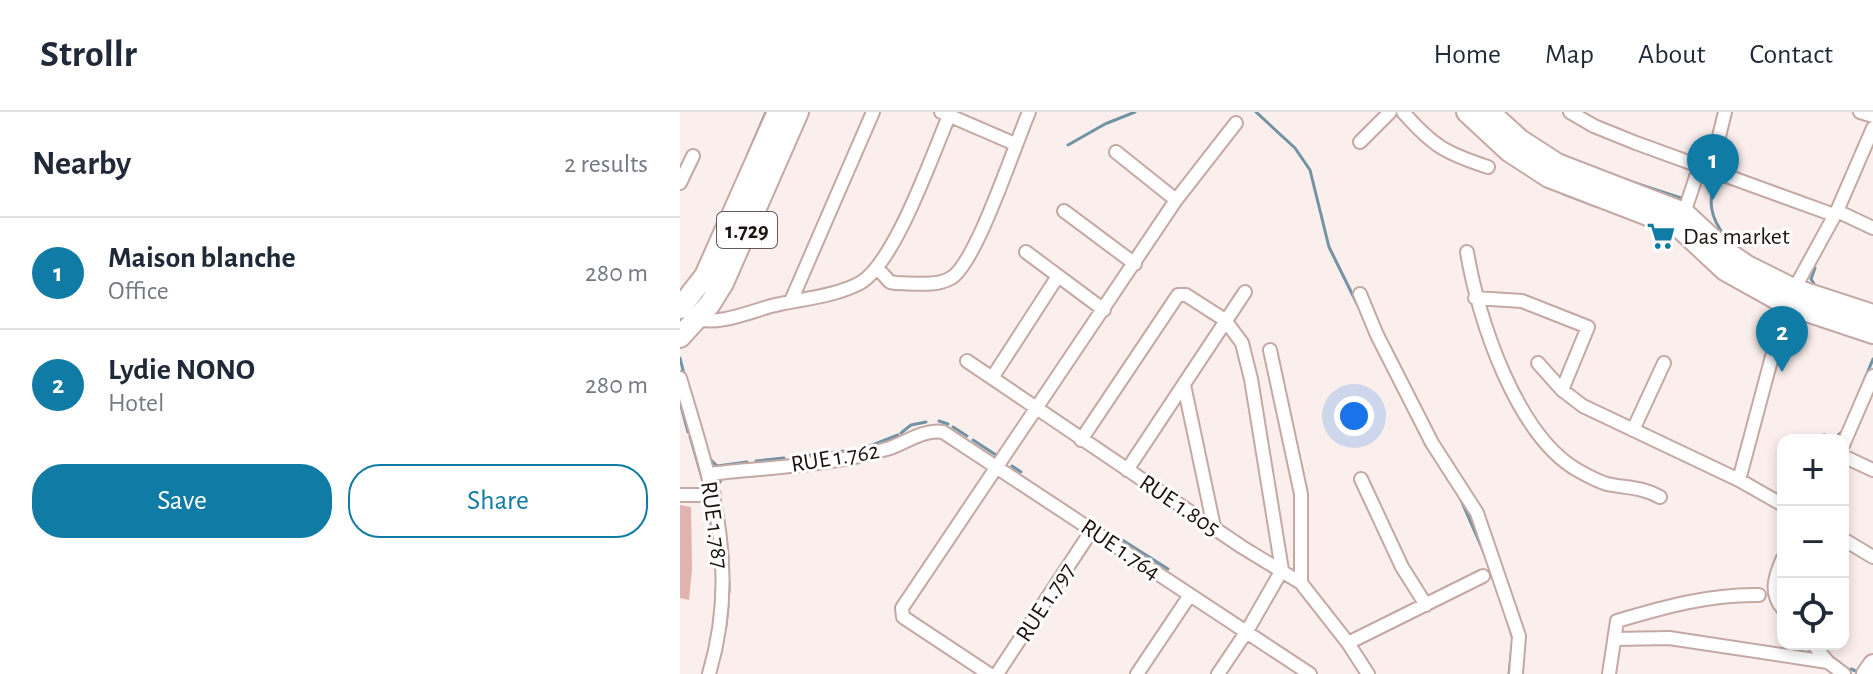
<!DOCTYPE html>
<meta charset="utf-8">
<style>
:root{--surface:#fff;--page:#f6f6f7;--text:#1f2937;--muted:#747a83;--line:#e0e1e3;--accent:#107ba5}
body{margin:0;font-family:"Alegreya Sans",sans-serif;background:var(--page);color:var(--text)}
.controls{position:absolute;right:24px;bottom:24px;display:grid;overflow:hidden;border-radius:16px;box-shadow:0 4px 12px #0003}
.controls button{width:72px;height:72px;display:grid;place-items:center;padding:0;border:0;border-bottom:2px solid var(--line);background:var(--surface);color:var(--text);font:40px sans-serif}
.you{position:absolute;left:674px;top:304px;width:28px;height:28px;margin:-20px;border:6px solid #fff;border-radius:50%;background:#1a73e8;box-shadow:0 0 0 12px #1a73e833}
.badge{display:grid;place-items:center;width:52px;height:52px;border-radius:50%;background:var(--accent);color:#fff;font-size:26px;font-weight:700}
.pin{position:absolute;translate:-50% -66px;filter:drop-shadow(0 2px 4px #0008)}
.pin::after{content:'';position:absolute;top:42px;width:28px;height:24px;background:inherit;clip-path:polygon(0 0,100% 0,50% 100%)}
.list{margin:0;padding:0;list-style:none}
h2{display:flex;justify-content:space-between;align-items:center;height:104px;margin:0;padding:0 32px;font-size:34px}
h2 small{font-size:26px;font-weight:400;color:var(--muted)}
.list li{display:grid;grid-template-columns:52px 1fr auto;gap:24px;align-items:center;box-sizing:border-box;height:112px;padding:0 32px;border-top:2px solid var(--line)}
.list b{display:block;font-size:30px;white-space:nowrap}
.list p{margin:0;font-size:26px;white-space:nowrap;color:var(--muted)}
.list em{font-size:26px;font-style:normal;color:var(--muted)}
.actions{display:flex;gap:16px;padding:24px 32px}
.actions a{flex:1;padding:18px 0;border:2px solid var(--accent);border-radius:32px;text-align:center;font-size:28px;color:var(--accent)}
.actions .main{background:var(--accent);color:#fff}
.icon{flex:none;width:44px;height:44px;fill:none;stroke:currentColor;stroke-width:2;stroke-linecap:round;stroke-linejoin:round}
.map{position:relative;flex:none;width:1193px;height:562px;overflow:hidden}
header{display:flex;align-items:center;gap:48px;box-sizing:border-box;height:112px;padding:0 40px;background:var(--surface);border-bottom:2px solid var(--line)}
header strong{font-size:38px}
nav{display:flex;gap:44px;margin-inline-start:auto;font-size:28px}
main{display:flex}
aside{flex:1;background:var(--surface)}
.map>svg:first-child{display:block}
.park{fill:#e1b3ae}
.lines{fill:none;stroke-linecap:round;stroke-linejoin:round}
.stream{stroke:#7293a4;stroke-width:3}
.street-casing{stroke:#c4a8a4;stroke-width:16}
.secondary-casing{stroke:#c4a8a4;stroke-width:22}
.primary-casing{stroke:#c4a8a4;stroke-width:24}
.street{stroke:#fff;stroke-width:12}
.secondary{stroke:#fff;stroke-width:18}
.primary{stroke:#fff;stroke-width:20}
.labels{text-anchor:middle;stroke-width:6;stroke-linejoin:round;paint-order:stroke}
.shield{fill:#fff;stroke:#615a59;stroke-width:2}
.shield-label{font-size:22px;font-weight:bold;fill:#1d1412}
.poi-label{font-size:24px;fill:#1d1412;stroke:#fff;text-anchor:start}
.street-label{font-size:24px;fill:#1d1412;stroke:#fff}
</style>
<header>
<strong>Strollr</strong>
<nav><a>Home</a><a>Map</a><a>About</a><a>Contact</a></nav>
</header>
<main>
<aside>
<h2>Nearby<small>2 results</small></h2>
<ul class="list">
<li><span class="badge">1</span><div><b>Maison blanche</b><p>Office</p></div><em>280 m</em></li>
<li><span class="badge">2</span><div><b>Lydie NONO</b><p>Hotel</p></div><em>280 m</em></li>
</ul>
<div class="actions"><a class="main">Save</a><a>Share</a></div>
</aside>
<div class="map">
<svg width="1193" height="562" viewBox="0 0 1193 562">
<rect width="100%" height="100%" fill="#fbefed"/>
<path class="park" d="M0,393L11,395L12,457L9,488L0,486Z"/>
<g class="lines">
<path class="stream" d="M576,0L615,36L630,58L649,135L682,202
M388,33L425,12L455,0
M68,42L86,0
M1036,63C1028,89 1029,104 1046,126
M943,67L1004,87
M51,82L62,57
M884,82L916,94
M1135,156L1131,167L1136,175
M1094,200L1095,212
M1104,225L1111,209L1120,206
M0,246L4,262
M1183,271L1193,247
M0,290L8,320
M259,309L268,312
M1166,312L1180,279
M273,315L287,324
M221,321L231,313L246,310
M1144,323L1156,325L1163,319
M10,324L24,373
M743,327L758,351
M293,328L316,343
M121,344L182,337L218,323
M29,346L37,354L67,350
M76,349L104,346
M332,354L341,360
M781,388L805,443
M29,394L36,458
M41,397L38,373L42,366
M436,424L488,457
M49,480V470
M827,507L833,527
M46,513L48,494
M1171,557L1178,560
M829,562L832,534"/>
<defs>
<path id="street" d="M261,0L335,32
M723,0C753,34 765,41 808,55
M890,0L914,14L956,31L1154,103
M1180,0L1193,4
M680,30L710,0
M436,40L496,88
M1031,57L1045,0
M0,71L13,44
M384,99L455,152
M1157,99L1193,116
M1002,107L1020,53
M346,140L424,198
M787,140C798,207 837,325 899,359C908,364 917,369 927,372C946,376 963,375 980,385
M198,157L210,170L216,171C232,171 256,175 271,166C296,152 335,32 349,0
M680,182L697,223L752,331L797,401L839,524L836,562
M795,186L842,189L908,215L882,278
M111,189L193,0
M12,206C37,214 67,201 91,194C119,187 154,185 180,171C215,151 252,43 269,4
M590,238L621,382V471
M287,249L562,435L621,471L668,531L688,562
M858,251L882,278L903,294L1059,368L1103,393
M0,266C31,370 61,454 29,562
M312,266L378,164
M504,273L534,415
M953,318L984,251
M401,328L498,183H506L545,208L562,231L571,267L602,458L567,519L538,562
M1163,333L1193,264
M1163,344L1193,358
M447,358L565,180
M29,362C89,355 152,354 210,336C227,330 244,317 263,320L630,562
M681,367L722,455L746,493
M1059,368L1106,192L1157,99L1193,16
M0,383H34
M1163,427L1193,445
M1103,446C1095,464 1089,481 1103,497
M934,527L989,526L1148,550
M668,531L803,464
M1133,532L1148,550L1164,562
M309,562L223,505L222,496L496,88L556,11
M317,562L412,418
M457,562L510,483
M929,562L937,509C984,495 1030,482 1079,483"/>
<path id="secondary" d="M1186,562L1193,552"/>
<path id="primary" d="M787,0L829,39L869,65L999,115L1045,158L1106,192L1193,221
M809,0L840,28L877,52L1004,101L1045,139L1067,154L1113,177L1193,203
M0,196L25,164L98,0
M0,225L30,192L43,171L118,0"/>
</defs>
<use href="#street" class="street-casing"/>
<use href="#secondary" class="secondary-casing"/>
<use href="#primary" class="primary-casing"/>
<use href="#street" class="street"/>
<use href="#secondary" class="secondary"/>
<use href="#primary" class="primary"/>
</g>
<defs>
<symbol id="supermarket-bare" viewBox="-9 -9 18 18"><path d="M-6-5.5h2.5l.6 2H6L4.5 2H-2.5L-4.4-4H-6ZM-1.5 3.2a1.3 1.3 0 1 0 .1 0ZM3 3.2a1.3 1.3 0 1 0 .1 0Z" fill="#107ba5" stroke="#fff" stroke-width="2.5" paint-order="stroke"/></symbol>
</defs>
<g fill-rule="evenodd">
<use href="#supermarket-bare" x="961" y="104" width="40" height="40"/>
</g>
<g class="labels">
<rect class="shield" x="37" y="100" width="60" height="36" rx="6"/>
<g class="shield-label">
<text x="67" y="126">1.729</text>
</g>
<g class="poi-label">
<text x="1003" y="132">Das market</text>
</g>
<g class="street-label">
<text transform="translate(155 345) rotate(-9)" y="8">RUE 1.762</text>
<text transform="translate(500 393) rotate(34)" y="8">RUE 1.805</text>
<text transform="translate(35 413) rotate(82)" y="8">RUE 1.787</text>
<text transform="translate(441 437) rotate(34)" y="8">RUE 1.764</text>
<text transform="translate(365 490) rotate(-57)" y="8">RUE 1.797</text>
</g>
</g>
</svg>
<div class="controls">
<button>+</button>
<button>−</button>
<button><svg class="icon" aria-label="locate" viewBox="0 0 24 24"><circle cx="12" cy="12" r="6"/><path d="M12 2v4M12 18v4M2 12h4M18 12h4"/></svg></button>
</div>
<div class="you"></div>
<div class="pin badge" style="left:1033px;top:88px">1</div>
<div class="pin badge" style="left:1102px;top:260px">2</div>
</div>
</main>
